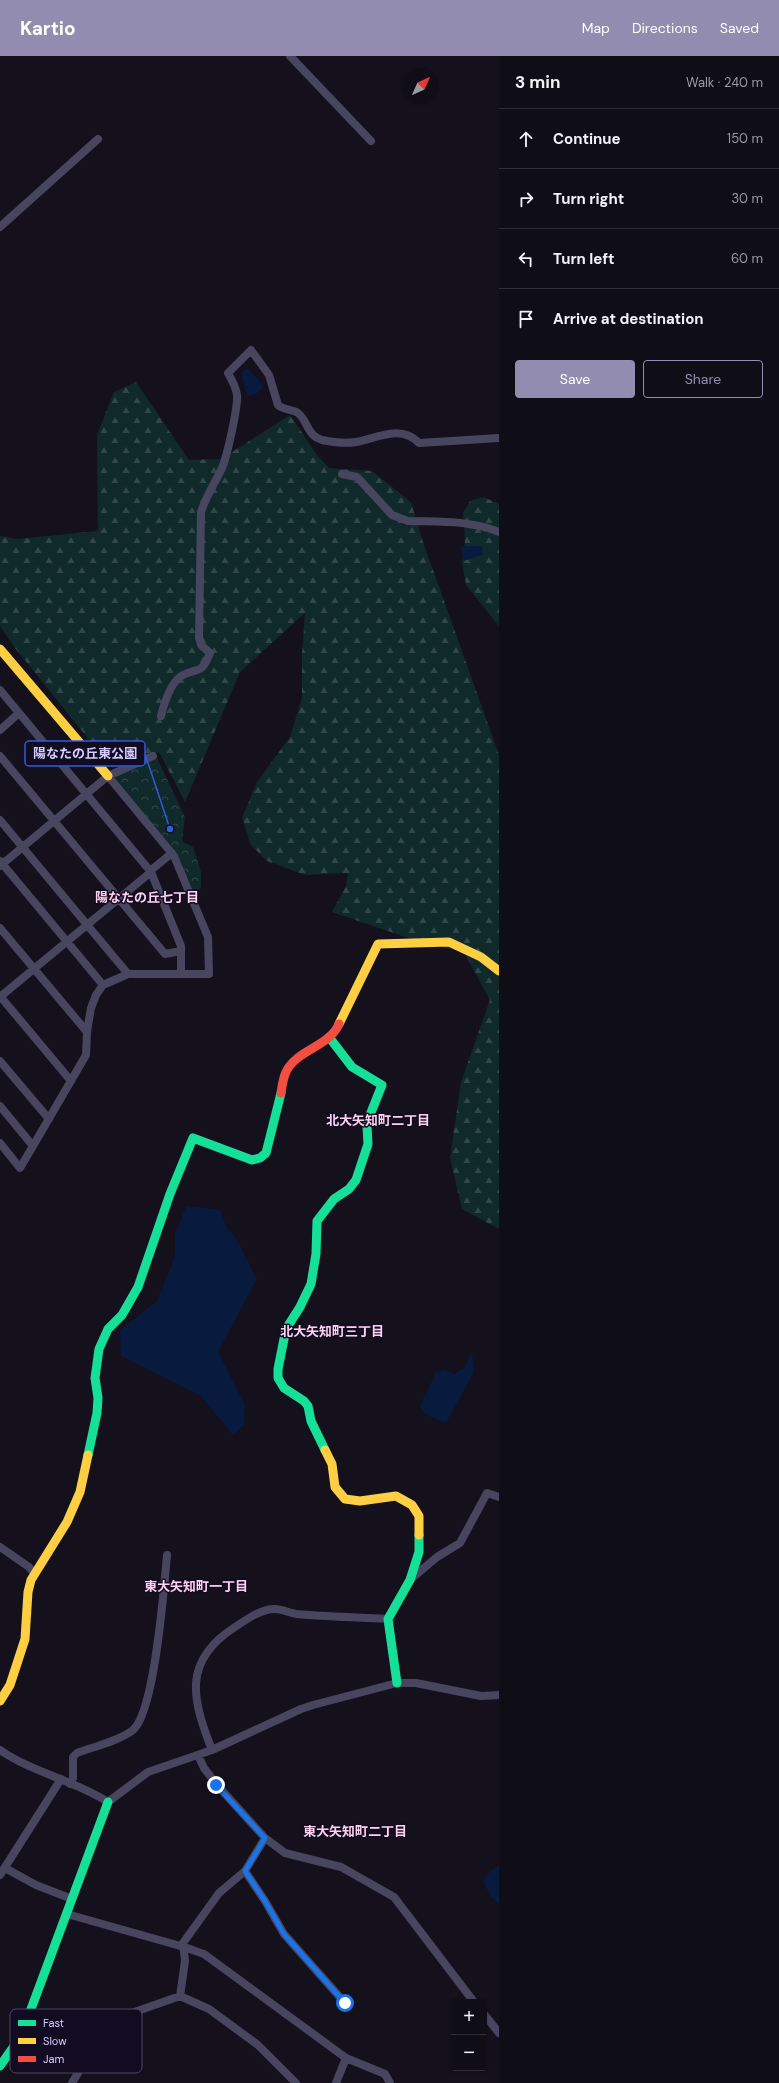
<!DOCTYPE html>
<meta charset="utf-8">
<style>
:root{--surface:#0f0d16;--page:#18161f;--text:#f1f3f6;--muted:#9b9ca1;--line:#2f2d35;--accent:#918cb0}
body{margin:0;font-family:"DM Sans","Noto Sans JP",sans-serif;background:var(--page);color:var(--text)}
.controls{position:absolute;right:12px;bottom:12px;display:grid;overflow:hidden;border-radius:4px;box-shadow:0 1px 3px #0004}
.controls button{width:36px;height:36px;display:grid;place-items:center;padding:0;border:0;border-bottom:1px solid var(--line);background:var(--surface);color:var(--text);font:20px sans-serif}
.compass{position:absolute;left:403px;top:12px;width:36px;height:36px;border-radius:50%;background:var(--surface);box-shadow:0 1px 3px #0004;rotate:45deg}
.stop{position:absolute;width:12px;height:12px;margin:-9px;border:3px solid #1a73e8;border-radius:50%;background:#fff}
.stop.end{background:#1a73e8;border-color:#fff;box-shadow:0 1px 4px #0008}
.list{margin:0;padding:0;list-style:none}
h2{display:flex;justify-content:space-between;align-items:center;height:52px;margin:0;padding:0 16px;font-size:17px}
h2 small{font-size:13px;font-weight:400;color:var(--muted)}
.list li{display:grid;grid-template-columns:26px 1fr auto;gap:12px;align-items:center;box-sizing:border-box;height:60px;padding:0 16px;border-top:1px solid var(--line)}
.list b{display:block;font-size:15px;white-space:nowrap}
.list em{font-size:13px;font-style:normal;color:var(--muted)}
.actions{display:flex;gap:8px;padding:12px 16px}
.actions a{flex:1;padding:9px 0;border:1px solid var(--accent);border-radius:4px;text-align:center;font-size:14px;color:var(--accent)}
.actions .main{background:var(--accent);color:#fff}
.icon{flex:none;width:22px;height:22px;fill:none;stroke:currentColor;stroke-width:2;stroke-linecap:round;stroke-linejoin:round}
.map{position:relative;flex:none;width:499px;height:2027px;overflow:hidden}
header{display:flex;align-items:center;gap:24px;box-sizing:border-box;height:56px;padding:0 20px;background:var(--accent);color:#fff}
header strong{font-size:19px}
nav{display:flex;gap:22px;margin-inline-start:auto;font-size:14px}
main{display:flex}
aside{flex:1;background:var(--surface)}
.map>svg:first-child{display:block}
.forest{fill:url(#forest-firs)}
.park{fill:url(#park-crowns)}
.water{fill:#081a3e}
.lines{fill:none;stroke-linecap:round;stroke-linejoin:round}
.street{stroke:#47465e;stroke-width:8}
.fast{stroke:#16e098;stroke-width:9}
.slow{stroke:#ffcf43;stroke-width:9}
.jam{stroke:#f24e42;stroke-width:9}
.route{stroke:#1a73e8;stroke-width:5}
.labels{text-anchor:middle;stroke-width:3;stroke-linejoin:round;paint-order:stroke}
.neighbourhood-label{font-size:13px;font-weight:bold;fill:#ffd0ed;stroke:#110c22}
.key{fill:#110c22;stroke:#4c4664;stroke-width:1}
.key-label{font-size:11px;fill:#d4ceff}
.leader{fill:none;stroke:#2f5bdc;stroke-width:1.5}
.callout-dot{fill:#2f5bdc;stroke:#110c22;stroke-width:1.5}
.callout{fill:#110c22;stroke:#2f5bdc;stroke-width:1.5}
.callout-label{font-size:13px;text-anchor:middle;font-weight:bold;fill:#d4ceff}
</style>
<header>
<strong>Kartio</strong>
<nav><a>Map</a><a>Directions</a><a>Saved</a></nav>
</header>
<main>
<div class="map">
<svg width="499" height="2027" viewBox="0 0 499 2027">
<defs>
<pattern id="forest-firs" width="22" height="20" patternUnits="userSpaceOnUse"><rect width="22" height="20" fill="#10292a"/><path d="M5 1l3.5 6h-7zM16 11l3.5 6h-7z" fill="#32474a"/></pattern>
<pattern id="park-crowns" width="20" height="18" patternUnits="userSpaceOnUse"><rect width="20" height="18" fill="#10292a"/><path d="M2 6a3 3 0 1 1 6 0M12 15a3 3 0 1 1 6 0" fill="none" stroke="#32474a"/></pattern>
</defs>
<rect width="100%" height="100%" fill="#14111d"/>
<path class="forest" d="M136,326L189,404L221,403L290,359L317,399L329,412L372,415L411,446L423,486L499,699V1173L462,1153L450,1102L461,1026L490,944L464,896L414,884L332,856L346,830L348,817L305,819L267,805L251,789L242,762L257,726L290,681L302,642V599L305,557L240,616L185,746L159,696L112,712L15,592L0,570V480L18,483L98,475L97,379L114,336Z
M483,441L499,448V570L466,529L462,507L465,485L463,457L470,445Z"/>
<path class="park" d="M157,702L185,761L182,785L193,791L201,816V832L194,836L178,799L115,724L116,720Z"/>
<path class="water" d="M247,312L264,330L256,338L247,340L241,317Z
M460,490H482L483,498L464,505Z
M186,1150L220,1154L226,1170L237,1184L257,1223L218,1296L245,1349L244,1369L233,1379L201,1340L121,1300L120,1274L157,1245L175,1201V1178Z
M472,1296L474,1316L446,1367L425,1358L420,1350L436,1316L445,1314L455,1318L464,1312Z
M499,1810V1848L491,1841L483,1825L491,1814Z"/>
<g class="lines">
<path class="street" d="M290,0L371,85
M0,171L98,83
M342,418L357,421L392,459L408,465C439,466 470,464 499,476
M0,634L151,816L181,890V918
M161,660C164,648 171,625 183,619C200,611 201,619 210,597L201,589L199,582L201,456C206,440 215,427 222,412C227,400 238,352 237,339C236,331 232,324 228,317L251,294L269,319L278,349C283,354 292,353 298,357C308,365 307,380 322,384C332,386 345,388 356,386C378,382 401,368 419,387L499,382
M0,674L19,657
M0,700L165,898L181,895
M0,764L128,918
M0,805L103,929
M0,810L108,720L153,700
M150,815L172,797
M0,872L87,976
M0,940L71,1025
M0,941L151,816
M0,1005L49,1063
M0,1050L33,1090L86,999L87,976L91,952L96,939L103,929L128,918H209L208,881L174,800L108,720
M0,1087L20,1112L33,1090
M0,1491L29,1511L34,1517
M411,1523L437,1501L460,1487L487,1437L499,1441
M0,1694C33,1717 74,1724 108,1746L148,1716L212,1694L301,1653L313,1649L397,1627H416L481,1640L499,1639
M212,1694C192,1643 182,1605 235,1571C246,1564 259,1554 273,1553C280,1552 289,1557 297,1558C327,1561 358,1561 388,1563
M198,1699L204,1712L217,1729L265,1782L285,1797L341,1811L394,1841L474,1946
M70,1728L73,1722V1701L77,1697C93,1691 121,1684 133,1674C155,1655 164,1531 167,1499
M265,1782L245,1815L219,1837L183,1887L185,1905L180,1940L209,1953L258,1989L296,2027
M5,1812L36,1829L72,1843
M245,1815L265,1845L284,1878L345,1947
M0,1819L61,1723
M67,1858L184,1891L204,1898L346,2002
M484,1958L499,1977
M72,2027L109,1965L180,1940
M336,2027L346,2002L385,2018L390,2027"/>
<path class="fast" d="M325,1394L311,1365L308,1350L304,1345L284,1332L278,1322V1313L286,1273L300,1251L311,1228L316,1198L317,1165L334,1143L349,1133L356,1124L368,1088L367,1070L370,1059L382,1029L352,1011L329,981
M88,1399L97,1357L98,1342L95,1322L99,1293L108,1273L122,1259L138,1231L170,1138L193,1082L252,1104L260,1102L266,1097L281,1037
M397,1627L388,1563L410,1524L419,1496V1479
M0,2010L21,1980L108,1746"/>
<path class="slow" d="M0,593L108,720
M339,968L378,888L449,886L481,901L499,915
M325,1394L332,1408L335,1431L345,1443L360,1445L396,1440L412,1449L419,1460V1479
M0,1645L10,1629L25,1583L28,1536L31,1524L67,1466L80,1436L88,1399"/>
<path class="jam" d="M281,1037C282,1030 283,1022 286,1016C296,994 329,991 339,968"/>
</g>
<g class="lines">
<path class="route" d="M216,1729L265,1782L245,1815L265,1845L284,1878L345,1947"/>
</g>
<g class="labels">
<g class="neighbourhood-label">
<text x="147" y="846">陽なたの丘七丁目</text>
<text x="378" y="1069">北大矢知町二丁目</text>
<text x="332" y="1280">北大矢知町三丁目</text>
<text x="196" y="1535">東大矢知町一丁目</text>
<text x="355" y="1780">東大矢知町二丁目</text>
</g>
</g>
<rect x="10" y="1953" width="132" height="64" rx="6" class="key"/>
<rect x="18" y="1964" width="18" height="6" fill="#16e098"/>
<rect x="18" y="1982" width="18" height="6" fill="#ffcf43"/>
<rect x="18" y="2000" width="18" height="6" fill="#f24e42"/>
<g class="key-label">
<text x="43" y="1971">Fast</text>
<text x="43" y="1989">Slow</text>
<text x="43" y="2007">Jam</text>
</g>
<path class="leader" d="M170 773L145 698"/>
<circle class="callout-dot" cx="170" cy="773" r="4"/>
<rect class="callout" x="25" y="685" width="120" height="25" rx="4"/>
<g class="callout-label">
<text x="85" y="702">陽なたの丘東公園</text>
</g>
</svg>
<div class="controls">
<button>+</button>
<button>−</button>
</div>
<svg class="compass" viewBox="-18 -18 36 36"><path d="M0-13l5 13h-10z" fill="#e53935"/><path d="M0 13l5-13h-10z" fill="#9b9ca1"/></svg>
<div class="stop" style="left:345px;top:1947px"></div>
<div class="stop end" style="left:216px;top:1729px"></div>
</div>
<aside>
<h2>3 min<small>Walk · 240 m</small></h2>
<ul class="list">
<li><svg class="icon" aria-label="ahead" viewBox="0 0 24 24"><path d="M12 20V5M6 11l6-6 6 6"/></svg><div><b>Continue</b></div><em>150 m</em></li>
<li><svg class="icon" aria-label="right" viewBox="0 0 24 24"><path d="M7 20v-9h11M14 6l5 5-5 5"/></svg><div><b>Turn right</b></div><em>30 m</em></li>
<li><svg class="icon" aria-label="left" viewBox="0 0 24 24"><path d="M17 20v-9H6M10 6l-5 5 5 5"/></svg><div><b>Turn left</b></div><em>60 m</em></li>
<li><svg class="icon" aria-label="arrive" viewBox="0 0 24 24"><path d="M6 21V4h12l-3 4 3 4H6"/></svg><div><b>Arrive at destination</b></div></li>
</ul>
<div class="actions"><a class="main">Save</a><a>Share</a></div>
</aside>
</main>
